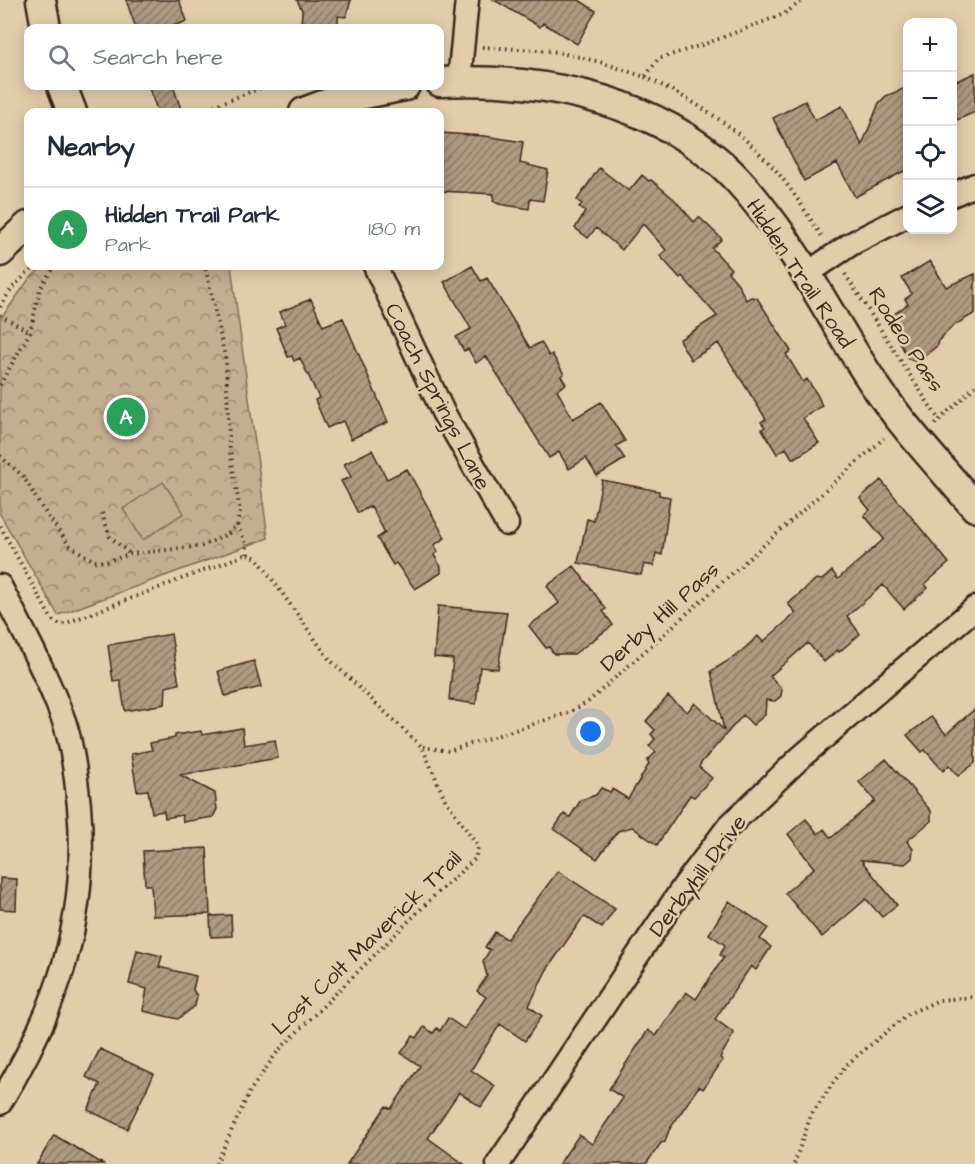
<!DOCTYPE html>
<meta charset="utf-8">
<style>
:root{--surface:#fff;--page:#f6f6f7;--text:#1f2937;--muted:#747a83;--line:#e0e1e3;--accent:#0f766e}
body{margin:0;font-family:"Architects Daughter",sans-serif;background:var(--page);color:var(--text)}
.controls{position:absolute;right:18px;top:18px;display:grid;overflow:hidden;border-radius:12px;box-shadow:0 3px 15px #0003}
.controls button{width:54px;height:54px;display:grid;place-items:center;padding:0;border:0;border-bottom:2px solid var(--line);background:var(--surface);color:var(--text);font:30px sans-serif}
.you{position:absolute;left:591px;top:732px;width:21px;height:21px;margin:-15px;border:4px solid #fff;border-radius:50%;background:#1a73e8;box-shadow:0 0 0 9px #1a73e833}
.badge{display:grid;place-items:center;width:39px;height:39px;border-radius:50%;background:var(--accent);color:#fff;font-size:20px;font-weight:700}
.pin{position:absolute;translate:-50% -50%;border:3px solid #fff;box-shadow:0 2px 6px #0006}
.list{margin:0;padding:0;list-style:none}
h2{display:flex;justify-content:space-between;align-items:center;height:78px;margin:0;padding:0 24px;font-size:26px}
h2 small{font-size:20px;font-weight:400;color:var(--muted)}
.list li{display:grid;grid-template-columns:39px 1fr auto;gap:18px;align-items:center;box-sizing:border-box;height:84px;padding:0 24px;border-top:2px solid var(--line)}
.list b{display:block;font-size:22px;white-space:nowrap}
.list p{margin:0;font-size:20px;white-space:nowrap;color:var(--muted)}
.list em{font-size:20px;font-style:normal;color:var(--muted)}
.icon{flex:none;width:33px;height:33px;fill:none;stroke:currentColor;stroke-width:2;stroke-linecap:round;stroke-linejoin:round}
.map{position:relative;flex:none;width:975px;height:1164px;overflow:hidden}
.search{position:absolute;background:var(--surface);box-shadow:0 3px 15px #0003;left:24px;top:24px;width:420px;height:66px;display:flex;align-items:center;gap:15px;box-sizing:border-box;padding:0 21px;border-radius:12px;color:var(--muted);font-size:22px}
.panel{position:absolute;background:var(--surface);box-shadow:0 3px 15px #0003;left:24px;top:108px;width:420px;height:162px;border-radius:12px}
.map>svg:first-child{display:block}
.park{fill:url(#park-crowns);stroke:#806c58;stroke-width:1.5}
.pitch{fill:#c4ae91;stroke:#806c58;stroke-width:1.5}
.building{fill:url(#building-hatch);stroke:#3b2a1e;stroke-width:1.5}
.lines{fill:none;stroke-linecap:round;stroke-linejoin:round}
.minor-casing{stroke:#3b2a1e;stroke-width:27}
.tertiary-casing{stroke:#3b2a1e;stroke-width:33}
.path{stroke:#3b2a1e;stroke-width:4;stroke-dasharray:1.5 4.5;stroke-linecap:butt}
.minor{stroke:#e2ccab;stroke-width:22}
.tertiary{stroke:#e2ccab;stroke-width:28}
.labels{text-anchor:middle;stroke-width:5;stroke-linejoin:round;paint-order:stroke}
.street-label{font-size:22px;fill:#3b2a1e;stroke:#e2ccab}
</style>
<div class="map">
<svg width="975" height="1164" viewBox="0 0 975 1164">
<defs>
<pattern id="park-crowns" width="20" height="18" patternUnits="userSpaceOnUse" patternTransform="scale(1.5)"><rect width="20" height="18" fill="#c4ae91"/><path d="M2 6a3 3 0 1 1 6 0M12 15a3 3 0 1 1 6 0" fill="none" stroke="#a08e76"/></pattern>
<pattern id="building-hatch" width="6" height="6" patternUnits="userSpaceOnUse" patternTransform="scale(1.5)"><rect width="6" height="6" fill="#af9a80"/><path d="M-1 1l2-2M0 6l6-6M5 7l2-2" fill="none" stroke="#907e68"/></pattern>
</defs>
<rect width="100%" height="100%" fill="#e2ccab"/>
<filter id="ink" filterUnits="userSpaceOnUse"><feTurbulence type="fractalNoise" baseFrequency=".0167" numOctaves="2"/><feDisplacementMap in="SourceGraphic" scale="12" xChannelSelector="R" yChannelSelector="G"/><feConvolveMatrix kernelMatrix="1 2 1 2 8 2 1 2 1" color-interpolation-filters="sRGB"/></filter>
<g filter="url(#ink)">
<path class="park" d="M44,266H231L268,538L58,615L0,514V320L29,279Z"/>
<path class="pitch" d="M163,482L184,513L143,540L123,509Z"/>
<path class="building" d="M126,0H179L187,21L168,28H136Z
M297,0H351L346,17L338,16V28H301L302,10Z
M494,0H579L596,11L577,44L543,23L540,27Z
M975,73V112L957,120L952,109V83Z
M148,86H173L181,109L171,112H158Z
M908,87V169L855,197L837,163L804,181L773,118L805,101L815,120L842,106L862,145L879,103L886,96Z
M440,133L485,136L523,142L520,163L548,170L543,201L530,199L529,209L499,204L493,201L494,194L440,191Z
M599,168L629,191L642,175L649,181L651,180L674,199L694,222L699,217L722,239L712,248L731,269L728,272L738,284L746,300L751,297L757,298L791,351L786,354L803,382L807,379L818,396L822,406L803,418L819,443L795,458H792L786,448L777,454L762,429L765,427L761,422L766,419L718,343L691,360L679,340L717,316L682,276L680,278L660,256L666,250L643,224L622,250L596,228L588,238L575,228L585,212L579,207L582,204L577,200Z
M930,261L946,287L975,274V313L953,326L939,340L938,345L917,362L908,359L891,324L893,315L908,304L905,299L912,294L902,278Z
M472,266L481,281L487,278L530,348L541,342L549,356L552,354L564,374L561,376L566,384L557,390L573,419L601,402L625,441L616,446L625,459L597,476L586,458L569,469L559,452L549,458L486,356L476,363L468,349L464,351L456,337L471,329L444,282Z
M311,299L323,326L343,318L388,422L351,439L343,421L327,428L315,400L319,398L300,358L294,361L292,356L288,357L276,328L285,324L280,312Z
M372,450L387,479L407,469L445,538L434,545L438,552L434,555L441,567V573L415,589L396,563L393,565L377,538L385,533L371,506L358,513L341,481L351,477L344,464Z
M602,480L659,491V495L670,497L662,555L656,553L654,566L644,564L641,575L578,563L587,519L594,521Z
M881,480L949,563L925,584L928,588L904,609L883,585L847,616L860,634L839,652L838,650L824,662L808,643L770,676L782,689L781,696L775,701L766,700L765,715L753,725L743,715L701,763L699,767L712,778L694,797L690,795L657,845L632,827L618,831L597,859L554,829L564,814L570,817L581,800L596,795L601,788L610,792L612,789L628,799L649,764L647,761L656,752L649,746L655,739L651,734L655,730L646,721L668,696L687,712L695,703L724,730L711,671L736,656L758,636L763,642L796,613L788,604L816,579L822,580L832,571L838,579L884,539L864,515L870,510L860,498Z
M574,566L606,609L603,611L613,625L574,654H554L549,647L546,648L529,626L559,603L547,586Z
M438,606L507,612L498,669L480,667L476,704L449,700L453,659L434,657Z
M171,634L179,684L166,687L165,704L125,711L120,680L113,681L108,645Z
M254,661L261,687L225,696L218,671Z
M975,709V763L958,776L949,765L943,771L925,750L922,752L907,735L931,717L946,734Z
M242,728L244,745L275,740L278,758L180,775L215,793L217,809L213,817L183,822L182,815L165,818L164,811L152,813L148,790L137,791L131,754L152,750L150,743L175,738V735L201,731L202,735Z
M886,759L931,811V821L907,841L913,849L912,858L905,864L861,860L897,905L882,917L866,899L822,937L785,893L814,868L788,834L806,819L818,834L824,829L831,838L875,801L859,782Z
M207,848L210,914L153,916L151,885H145L143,851Z
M558,871L615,909L602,928L585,917L581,920L546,971L529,1006L542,1016L525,1041L500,1024L471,1070L495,1086L481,1107L459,1092L428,1138L464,1164H347L386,1106L391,1109L420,1066L401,1053L413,1036L417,1038L424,1027L433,1033L437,1028L440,1031L448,1018L464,1029L486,997L477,991L487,976L483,961L490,950L485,947L495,932L507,939Z
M0,878L17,879L16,910L0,909Z
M729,901L768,928L760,939L771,947L756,970L751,966L715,1019L734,1033L720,1058L723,1060L703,1089L699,1086L669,1130L665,1142L661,1143L646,1164H559L579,1135L592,1144L616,1108L623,1098L609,1089L648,1030L656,1036L686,992L696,999L724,957L720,955L725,945L709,934Z
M231,915L232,936L211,937L210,916Z
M137,950L162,956L159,967L196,976L193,990L197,996L195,1006L178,1019L143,1011L147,989L129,984Z
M100,1049L154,1074L127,1129L88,1110L100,1084L86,1077Z
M54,1135L103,1164H37Z"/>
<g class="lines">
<defs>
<path id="minor" d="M459,81L467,0
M952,195L975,185
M375,266L443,412L507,524
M805,275L851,244L908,215
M0,586C23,630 47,675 64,721C73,748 76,778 79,806C89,919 58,1007 0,1103
M498,1164L684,886L728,827L801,757L975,608"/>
<path id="tertiary" d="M41,0L46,28
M440,82C534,77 639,96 714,158C737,176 757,202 775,226C811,276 839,332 874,384C904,428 940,466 975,507
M62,86L72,112
M304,112L339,99L405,86
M0,252L28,226"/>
</defs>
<use href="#minor" class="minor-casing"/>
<use href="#tertiary" class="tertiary-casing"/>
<path class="path" d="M482,47L553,51L600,62L645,77L658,59L708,43L784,14L803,0
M645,77C691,99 736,126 770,164C791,186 807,215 824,239
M197,112L266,86
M845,274L939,420
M0,307L12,288L35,266
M0,315L30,332
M0,385L30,332L40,289L54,266
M935,424L975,386
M0,456L23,476L40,505L69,545L94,561L106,562L130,554L202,546L228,534L237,525L240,512L229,443L226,361L205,266
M102,513L110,537L130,554
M237,525L247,545V554
M0,526L52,620L61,625L247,554L257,558L329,659L422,747L445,799L478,847L475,859L435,895L278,1051L250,1091L216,1164
M423,747L449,751L568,713L589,701L884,438
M794,1164L811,1115L845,1066L908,1014L939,1000L975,997"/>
<use href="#minor" class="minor"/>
<use href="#tertiary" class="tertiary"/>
</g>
</g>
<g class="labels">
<g class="street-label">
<text transform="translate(801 273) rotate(56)" y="8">Hidden Trail Road</text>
<text transform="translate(907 339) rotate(57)" y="8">Rodeo Pass</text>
<text transform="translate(439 396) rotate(63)" y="8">Coach Springs Lane</text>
<text transform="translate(659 616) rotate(-42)" y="8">Derby Hill Pass</text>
<text transform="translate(697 875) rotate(-53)" y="8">Derbyhill Drive</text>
<text transform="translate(366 942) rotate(-44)" y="8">Lost Colt Maverick Trail</text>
</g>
</g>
</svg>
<div class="controls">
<button>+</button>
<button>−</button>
<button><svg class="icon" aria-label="locate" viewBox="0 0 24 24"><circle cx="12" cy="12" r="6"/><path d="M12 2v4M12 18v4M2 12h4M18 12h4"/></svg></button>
<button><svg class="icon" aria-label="layers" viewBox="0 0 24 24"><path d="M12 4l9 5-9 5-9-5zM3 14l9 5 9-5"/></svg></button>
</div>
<div class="you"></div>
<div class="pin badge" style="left:126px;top:417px;background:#2e9e5b">A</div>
<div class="search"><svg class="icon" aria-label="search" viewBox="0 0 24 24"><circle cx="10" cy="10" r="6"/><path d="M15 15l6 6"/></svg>Search here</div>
<section class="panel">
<h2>Nearby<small></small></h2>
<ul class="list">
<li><span class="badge" style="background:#2e9e5b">A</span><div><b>Hidden Trail Park</b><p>Park</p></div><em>180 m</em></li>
</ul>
</section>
</div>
